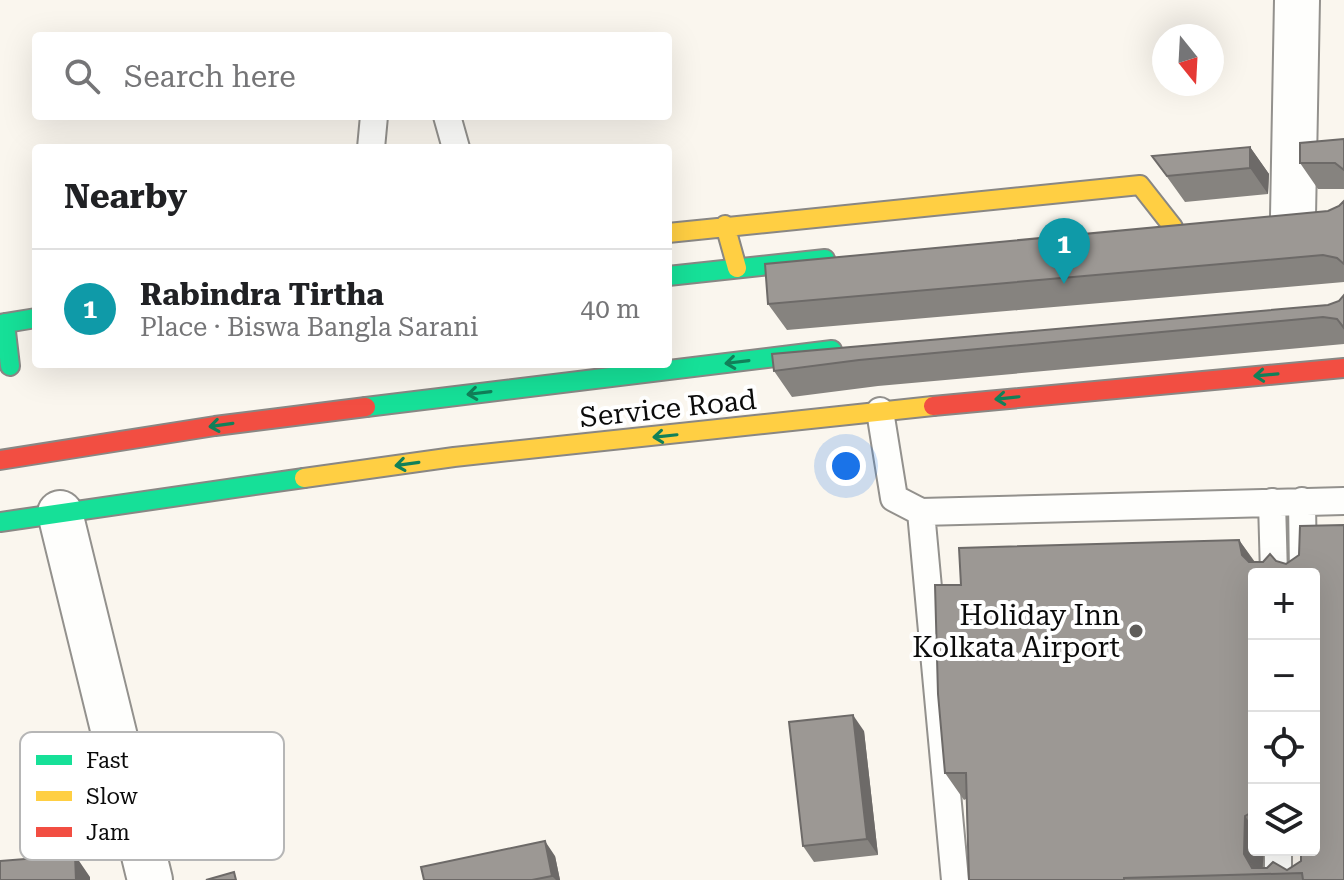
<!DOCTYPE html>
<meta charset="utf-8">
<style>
:root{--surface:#fff;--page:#f6f6f6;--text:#202124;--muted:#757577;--line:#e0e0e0;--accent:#7c3aed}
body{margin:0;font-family:"Roboto Serif",serif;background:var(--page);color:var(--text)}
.controls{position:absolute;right:24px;bottom:24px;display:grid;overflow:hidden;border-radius:8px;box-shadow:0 8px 32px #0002}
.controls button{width:72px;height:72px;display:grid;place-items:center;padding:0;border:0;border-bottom:2px solid var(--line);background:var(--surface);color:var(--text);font:40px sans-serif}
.compass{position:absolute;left:1152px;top:24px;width:72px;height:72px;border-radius:50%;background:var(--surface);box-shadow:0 8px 32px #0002;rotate:162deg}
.you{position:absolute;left:846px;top:466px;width:28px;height:28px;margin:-20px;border:6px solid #fff;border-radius:50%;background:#1a73e8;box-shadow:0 0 0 12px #1a73e833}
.badge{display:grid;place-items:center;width:52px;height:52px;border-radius:50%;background:var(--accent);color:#fff;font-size:26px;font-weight:700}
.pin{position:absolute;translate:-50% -66px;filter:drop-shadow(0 2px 4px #0008)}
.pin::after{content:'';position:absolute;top:42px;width:28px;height:24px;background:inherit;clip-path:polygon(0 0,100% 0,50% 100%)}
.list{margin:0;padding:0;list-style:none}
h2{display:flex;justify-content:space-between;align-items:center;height:104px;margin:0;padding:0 32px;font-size:34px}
h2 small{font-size:26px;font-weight:400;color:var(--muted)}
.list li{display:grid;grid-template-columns:52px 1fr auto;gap:24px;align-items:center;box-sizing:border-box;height:120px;padding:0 32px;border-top:2px solid var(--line)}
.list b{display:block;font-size:30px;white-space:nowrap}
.list p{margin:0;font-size:26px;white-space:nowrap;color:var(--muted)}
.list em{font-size:26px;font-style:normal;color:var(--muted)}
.icon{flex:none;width:44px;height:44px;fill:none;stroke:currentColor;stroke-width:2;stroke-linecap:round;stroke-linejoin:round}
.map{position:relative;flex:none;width:1344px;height:880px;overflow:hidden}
.search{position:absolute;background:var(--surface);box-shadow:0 8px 32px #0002;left:32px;top:32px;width:640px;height:88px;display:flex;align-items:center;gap:20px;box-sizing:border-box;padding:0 28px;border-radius:8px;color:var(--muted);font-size:30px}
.panel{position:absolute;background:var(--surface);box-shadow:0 8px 32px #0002;left:32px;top:144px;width:640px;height:224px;border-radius:8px}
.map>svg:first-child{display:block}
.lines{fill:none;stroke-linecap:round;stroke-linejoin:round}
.lane-casing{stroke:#93918d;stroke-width:30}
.street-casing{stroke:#93918d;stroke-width:48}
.fast-casing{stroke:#898784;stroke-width:22}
.slow-casing{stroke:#898784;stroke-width:22}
.jam-casing{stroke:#898784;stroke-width:22}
.lane{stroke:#fefefc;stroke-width:26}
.street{stroke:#fefefc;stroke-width:44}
.fast{stroke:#16e098;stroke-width:18}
.slow{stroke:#ffcf43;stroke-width:18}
.jam{stroke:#f24e42;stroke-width:18}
.wall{fill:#86837f;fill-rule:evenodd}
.shaded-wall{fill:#6d6a68}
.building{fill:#9c9894;stroke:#6d6a68;stroke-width:2;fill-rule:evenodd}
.oneway{stroke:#118059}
.poi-dot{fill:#5f5d5a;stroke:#fff;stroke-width:3}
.labels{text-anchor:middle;stroke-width:8;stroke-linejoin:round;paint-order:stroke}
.street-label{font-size:28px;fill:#0b0b0b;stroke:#fff}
.poi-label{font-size:28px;fill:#0b0b0b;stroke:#fff;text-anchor:end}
.key{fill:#fff;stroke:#b6b6b6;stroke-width:2}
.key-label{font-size:22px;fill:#0b0b0b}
</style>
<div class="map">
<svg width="1344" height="880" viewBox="0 0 1344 880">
<rect width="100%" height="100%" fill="#faf6ee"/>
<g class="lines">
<defs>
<path id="lane" d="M447,116L456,148
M371,148L374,116
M880,411L894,498L921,512L1344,501
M1302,501L1303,574
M1272,502L1274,574
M921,512L955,880
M1278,850V880"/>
<path id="street" d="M1293,216L1297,0
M60,513L150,880"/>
<path id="fast" d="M668,276L825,259
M5,323L10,366
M0,324L36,318
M366,407L832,350
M0,522L304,478"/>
<path id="slow" d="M725,225L737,268
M668,233L1140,185L1173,227
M304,478L454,457L933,406"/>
<path id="jam" d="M933,406L1344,368
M0,460L215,426L366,407"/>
</defs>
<use href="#lane" class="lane-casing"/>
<use href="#street" class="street-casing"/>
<use href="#fast" class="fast-casing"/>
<use href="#slow" class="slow-casing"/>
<use href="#jam" class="jam-casing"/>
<use href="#lane" class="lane"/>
<use href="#street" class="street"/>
<use href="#fast" class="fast"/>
<use href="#slow" class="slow"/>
<use href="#jam" class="jam"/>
</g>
<path class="wall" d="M1344,139V189H1318L1300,163Z
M1250,147L1269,174L1268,194L1185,202L1152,156Z
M1344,201V282L787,330L768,304L1328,211L1339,206Z
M1344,295V344L878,386L792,397L774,371L772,354L1328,305L1339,301Z
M1344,525V880H969L966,799L964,800L945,773L938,694L935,585H961L959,548L1239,540L1255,562H1263L1270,554L1276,561L1286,564L1299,555L1300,526ZM1254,574H1314V850H1301V861L1287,870L1273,862L1267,868H1263L1264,850H1254Z
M864,731L878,855L814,862L803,846Z
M555,856L560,880H424Z"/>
<path class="shaded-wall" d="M1250,147L1269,174L1268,194L1250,168Z
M1239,540L1258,567L1259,574L1242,555Z
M853,715L864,731L878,855L867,839Z
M1245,816L1254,829V850H1264L1262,874H1257L1244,854Z
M545,841L555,856L560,880H556L552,876Z
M75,855L90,877V880H76Z"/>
<path class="building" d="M1344,139V170L1335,163H1300V143Z
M1250,147V168L1167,176L1152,156Z
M1344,201V264L1337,258L1323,255L768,304L765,264L1328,211L1339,206Z
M1344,295V328L1337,319L1323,317L859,360L774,371L772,354L1328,305L1339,301Z
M1344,525V880H1303L1302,873L1124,878V880H969L966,773H945L938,694L935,585H961L959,548L1239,540L1242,555L1249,562H1263L1270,554L1276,561L1286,564L1299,555L1300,526ZM1254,574H1314V850H1301V861L1287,870L1273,862L1267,868H1252L1244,854L1245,816L1254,811Z
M853,715L867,839L803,846L789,722Z
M545,841L552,876L532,880H424L421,867Z
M75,855L76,880H0V861Z
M234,872L236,880H206Z"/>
<defs><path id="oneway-shaft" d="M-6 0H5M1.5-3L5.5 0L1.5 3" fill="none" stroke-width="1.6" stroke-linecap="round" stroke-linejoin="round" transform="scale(2)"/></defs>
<g class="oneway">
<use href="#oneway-shaft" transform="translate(737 362) rotate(173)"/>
<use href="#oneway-shaft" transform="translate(1266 375) rotate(175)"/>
<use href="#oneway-shaft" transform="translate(479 393) rotate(173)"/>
<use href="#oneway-shaft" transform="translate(1007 398) rotate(174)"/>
<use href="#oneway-shaft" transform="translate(221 425) rotate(172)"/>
<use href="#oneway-shaft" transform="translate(665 436) rotate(174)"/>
<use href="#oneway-shaft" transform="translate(407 464) rotate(172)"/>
</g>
<circle class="poi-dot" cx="1136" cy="631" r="8"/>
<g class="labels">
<g class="street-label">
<text transform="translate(668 408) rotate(-6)" y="10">Service Road</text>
</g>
<g class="poi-label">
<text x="1120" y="625">Holiday Inn<tspan x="1120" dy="32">Kolkata Airport</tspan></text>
</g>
</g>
<rect x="20" y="732" width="264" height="128" rx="12" class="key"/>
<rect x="36" y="755" width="36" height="10" fill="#16e098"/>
<rect x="36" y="791" width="36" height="10" fill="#ffcf43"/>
<rect x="36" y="827" width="36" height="10" fill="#f24e42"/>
<g class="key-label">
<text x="86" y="768">Fast</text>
<text x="86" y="804">Slow</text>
<text x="86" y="840">Jam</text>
</g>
</svg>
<div class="controls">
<button>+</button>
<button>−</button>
<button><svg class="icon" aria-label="locate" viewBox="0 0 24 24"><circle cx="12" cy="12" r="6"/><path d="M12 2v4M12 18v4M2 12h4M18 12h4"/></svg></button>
<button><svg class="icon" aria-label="layers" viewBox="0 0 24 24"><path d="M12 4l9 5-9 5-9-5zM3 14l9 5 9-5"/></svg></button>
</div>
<svg class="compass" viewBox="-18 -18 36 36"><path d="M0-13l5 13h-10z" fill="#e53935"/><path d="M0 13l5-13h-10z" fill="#757577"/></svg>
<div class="you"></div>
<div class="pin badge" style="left:1064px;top:284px;background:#0f9aa8">1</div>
<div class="search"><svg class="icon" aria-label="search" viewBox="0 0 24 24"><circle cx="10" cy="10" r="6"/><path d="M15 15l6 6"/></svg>Search here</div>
<section class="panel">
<h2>Nearby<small></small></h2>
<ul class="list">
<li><span class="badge" style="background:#0f9aa8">1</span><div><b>Rabindra Tirtha</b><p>Place · Biswa Bangla Sarani</p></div><em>40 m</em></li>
</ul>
</section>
</div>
